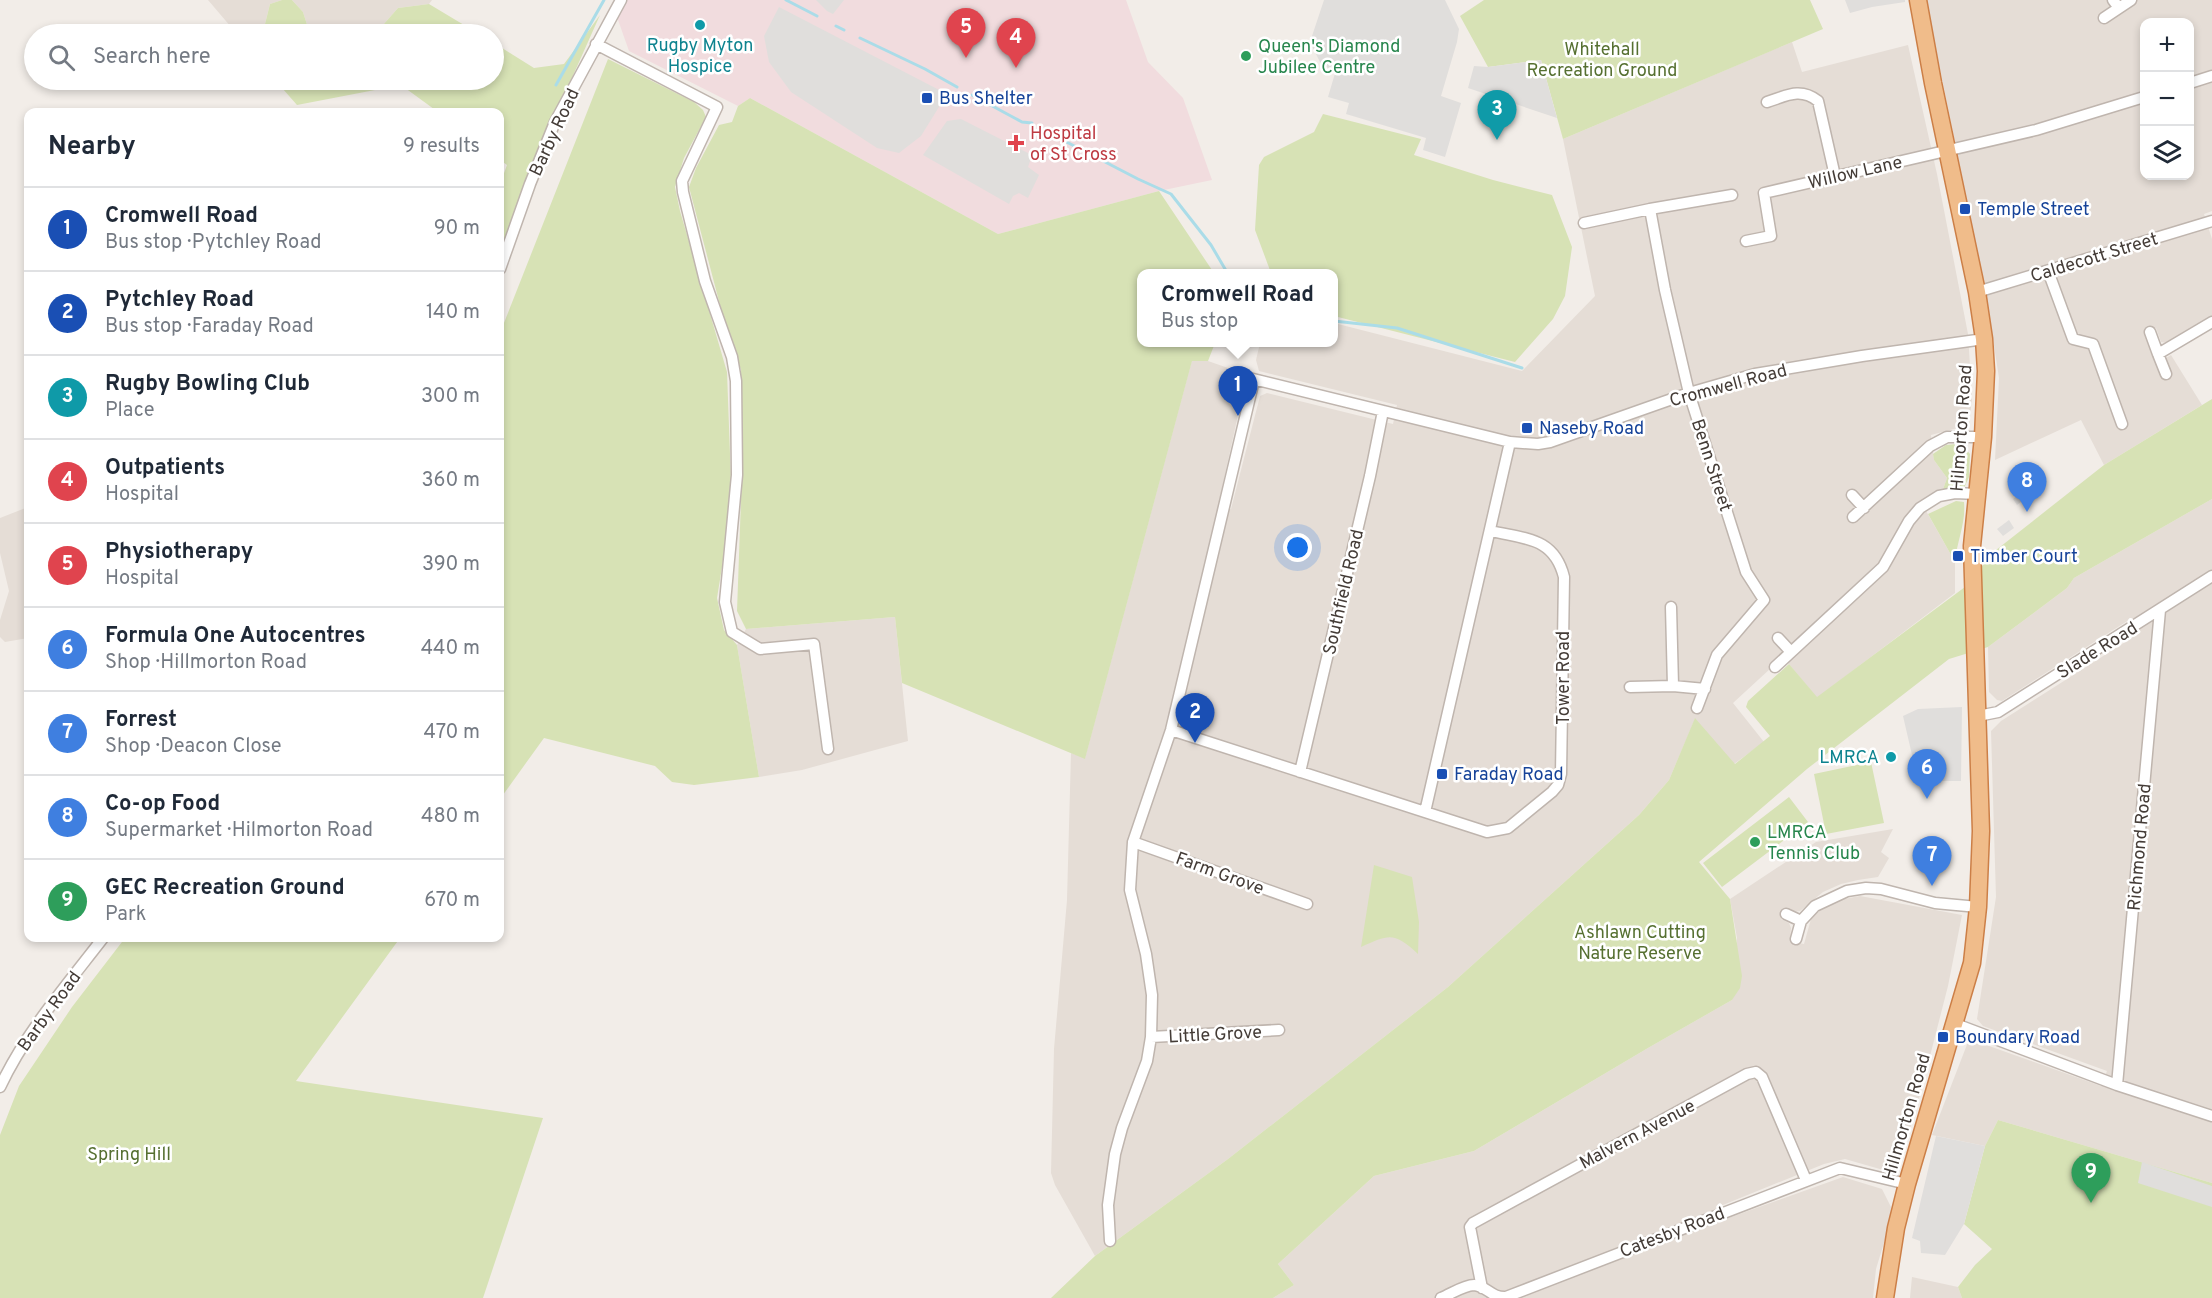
<!DOCTYPE html>
<meta charset="utf-8">
<style>
:root{--surface:#fff;--page:#f6f6f7;--text:#1f2937;--muted:#747a83;--line:#e0e1e3;--accent:#ea580c}
body{margin:0;font-family:Overpass,sans-serif;background:var(--page);color:var(--text)}
.controls{position:absolute;right:18px;top:18px;display:grid;overflow:hidden;border-radius:12px;box-shadow:0 3px 9px #0003}
.controls button{width:54px;height:54px;display:grid;place-items:center;padding:0;border:0;border-bottom:2px solid var(--line);background:var(--surface);color:var(--text);font:30px sans-serif}
.you{position:absolute;left:1298px;top:548px;width:21px;height:21px;margin:-15px;border:4px solid #fff;border-radius:50%;background:#1a73e8;box-shadow:0 0 0 9px #1a73e833}
.badge{display:grid;place-items:center;width:39px;height:39px;border-radius:50%;background:var(--accent);color:#fff;font-size:20px;font-weight:700}
.pin{position:absolute;translate:-50% -50px;filter:drop-shadow(0 2px 3px #0008)}
.pin::after{content:'';position:absolute;top:32px;width:21px;height:18px;background:inherit;clip-path:polygon(0 0,100% 0,50% 100%)}
.popup{position:absolute;left:1137px;top:269px;width:201px;height:78px;box-sizing:border-box;display:grid;place-content:center;border-radius:12px;background:var(--surface);filter:drop-shadow(0 2px 4px #0005);font-size:20px;white-space:nowrap;color:var(--muted)}
.popup b{font-size:22px;color:var(--text)}
.popup::after{content:'';position:absolute;left:50%;top:100%;margin-left:-12px;border:12px solid transparent;border-top-color:var(--surface)}
.list{margin:0;padding:0;list-style:none}
h2{display:flex;justify-content:space-between;align-items:center;height:78px;margin:0;padding:0 24px;font-size:26px}
h2 small{font-size:20px;font-weight:400;color:var(--muted)}
.list li{display:grid;grid-template-columns:39px 1fr auto;gap:18px;align-items:center;box-sizing:border-box;height:84px;padding:0 24px;border-top:2px solid var(--line)}
.list b{display:block;font-size:22px;white-space:nowrap}
.list p{margin:0;font-size:20px;white-space:nowrap;color:var(--muted)}
.list em{font-size:20px;font-style:normal;color:var(--muted)}
.icon{flex:none;width:33px;height:33px;fill:none;stroke:currentColor;stroke-width:2;stroke-linecap:round;stroke-linejoin:round}
.map{position:relative;flex:none;width:2212px;height:1298px;overflow:hidden}
.search{position:absolute;background:var(--surface);box-shadow:0 3px 9px #0003;left:24px;top:24px;width:480px;height:66px;display:flex;align-items:center;gap:15px;box-sizing:border-box;padding:0 21px;border-radius:33px;color:var(--muted);font-size:22px}
.panel{position:absolute;background:var(--surface);box-shadow:0 3px 9px #0003;left:24px;top:108px;width:480px;height:834px;border-radius:12px}
.map>svg:first-child{display:block}
.residential{fill:#e5ddd6;fill-rule:evenodd}
.medical{fill:#f1dcde}
.green{fill:#d7e2b5}
.parking{fill:#e0dedc}
.lines{fill:none;stroke-linecap:round;stroke-linejoin:round}
.stream{stroke:#aadce8;stroke-width:3}
.minor-casing{stroke:#bfb5ae;stroke-width:13}
.trunk-casing{stroke:#cc7f47;stroke-width:19}
.minor{stroke:#fff;stroke-width:10}
.trunk{stroke:#f0bc8a;stroke-width:16}
.culture-dot{fill:#0f9aa8;stroke:#fff;stroke-width:2}
.leisure-dot{fill:#2e9e5b;stroke:#fff;stroke-width:2}
.transit-dot{fill:#1a4fb4;stroke:#fff;stroke-width:2}
.health-dot{fill:#e0444e;stroke:#fff;stroke-width:2}
.labels{text-anchor:middle;stroke-width:5;stroke-linejoin:round;paint-order:stroke}
.culture-label{font-size:18px;fill:#0d838f;stroke:#fff}
.leisure-label{font-size:18px;fill:#27864d;stroke:#fff;text-anchor:start}
.park-label{font-size:18px;fill:#567031;stroke:#fff}
.transit-label{font-size:18px;fill:#164399;stroke:#fff;text-anchor:start}
.street-label{font-size:18px;fill:#443c37;stroke:#fff}
.health-label{font-size:18px;fill:#be3a42;stroke:#fff;text-anchor:start}
</style>
<div class="map">
<svg width="2212" height="1298" viewBox="0 0 2212 1298">
<rect width="100%" height="100%" fill="#f2ede8"/>
<path class="residential" d="M208,0H282L270,4L263,32L260,34H237Z
M292,0H432L429,4L398,8L375,34H310L303,12Z
M1926,0H2212V211L2204,214L2212,239V316L2167,343L2161,342L2156,328L2145,332L2163,379L2171,377L2165,362L2166,358L2171,355L2202,405L2104,465L2081,420L1995,460L1999,378L1987,300ZM2144,22H2190V176H2144Z
M1792,42L1802,72L1908,45L1937,174L1968,334L1972,398L1969,425L1931,435L1934,460L1947,478L1942,492L1921,502L1955,562V593L1817,698L1783,657L1733,703L1764,742L1734,764L1695,719L1669,780L1639,815L1448,987L1228,1159L1095,1256L1055,1185L1051,1173L1054,1049L1067,900L1071,753L1085,758L1192,360L1208,361L1231,369L1230,378L1239,383L1242,397L1218,506L1231,509L1260,396L1267,393L1393,424L1397,405L1259,371L1256,360L1260,343L1334,342V323L1522,371L1595,296L1563,139Z
M2212,499V1183L1998,1120L1985,1146L1932,1135L1968,1042L1975,1041L2101,1086L2107,1071L1983,1026L1977,1019L1996,897L1991,731L2001,721L2141,632L2132,618L2002,701L1997,700L1989,692L1988,647L2067,588L2074,578Z
M28,507V638L5,642L0,637V620L9,591L0,553V518Z
M895,617L908,741L802,770L759,777L737,645L746,629Z
M1893,829L1881,852L1889,858L1878,877L1858,880L1841,884L1823,892L1800,911L1794,912L1787,908L1781,919L1789,923L1791,928L1790,941L1804,944L1811,919L1824,906L1844,899L1860,896L1962,915L1948,986L1920,1095L1899,1165L1887,1171L1845,1159L1824,1164L1718,1207L1723,1220L1843,1177L1882,1189L1891,1207L1890,1223L1876,1269L1873,1298H1273L1294,1285L1278,1264L1374,1176L1474,1151L1648,1048L1732,1000L1737,938L1730,899L1816,842Z
M1912,1277L1958,1287L1962,1298H1910Z"/>
<path class="medical" d="M627,0H1126L1148,62L1183,98L1212,180L1159,191L998,234L750,98L738,106L629,51L617,17Z"/>
<path class="green" d="M282,0H292L303,12L310,34H260L263,32L270,4Z
M1484,0H1810L1823,29L1563,139L1541,60L1488,67L1460,16Z
M429,4L479,34H375L398,8Z
M600,15L529,174L500,255V184L507,165L500,160V112H438L401,85L297,105L275,80H494V43L534,68L564,64Z
M608,59L694,102L703,110L706,117L684,158L675,187L680,211L727,372L731,481L723,561L717,598L724,630L737,645L759,777L694,785L672,782L655,766L544,738L500,799V333Z
M750,98L998,234L1159,191L1214,273L1142,274V342L1215,343L1208,361H1192L1085,759L902,683L895,617L746,629L737,611L742,472L741,370L725,324L689,187L696,168L719,125L732,122L738,106Z
M1323,114L1421,139L1414,155L1493,180L1552,195L1572,247L1565,296L1553,319L1515,362L1334,316V274L1271,273L1255,230L1259,165L1264,157L1314,132Z
M2212,399V499L2074,578L2067,588L1988,647L1949,659L1807,769L1699,862L1730,899L1742,976L1740,988L1732,1000L1648,1048L1474,1151L1374,1176L1278,1264L1294,1285L1273,1298H1051L1095,1256L1228,1159L1448,987L1639,815L1669,780L1695,718L1735,764L1770,736L1746,707L1748,701L1789,664L1817,697L1969,584L1991,554L2104,465Z
M1956,444L1964,447L1970,454L1969,477L1964,488L1942,492L1947,478L1934,460L1933,454L1946,445Z
M1956,501L1964,502C1966,524 1957,540 1955,562L1928,514Z
M1871,762L1884,823L1826,834L1814,774Z
M1789,797L1808,822L1722,887L1703,863Z
M1374,865L1412,877L1419,922L1418,954C1394,932 1390,934 1361,947Z
M125,938H400L296,1081L543,1118L483,1298H0V1135L19,1086L72,1007Z
M1998,1120L2212,1183V1298H1962L1958,1287L1975,1265L1992,1249L1964,1224L1985,1146Z"/>
<path class="parking" d="M816,0H844L833,14L827,11Z
M1324,0H1445L1459,29L1457,42L1441,96L1461,103L1445,157L1423,150L1426,138L1346,114L1349,103L1328,97L1336,70L1322,66L1310,42Z
M1845,0H1905V2L1872,7L1850,13Z
M779,7L947,94L921,136L899,153L877,148L791,92L769,62L764,36Z
M1541,60L1557,118L1468,88L1474,66L1488,67Z
M961,119L1032,155L1028,167L1039,175L1028,198L1019,193L1013,196L1009,204L923,155L947,121Z
M2038,481L2041,486L2017,505L2013,499Z
M2009,520L2014,528L2003,536L1997,529Z
M1962,707L1961,781H1918L1903,716L1918,709Z
M1936,1136L1985,1146L1964,1224L1945,1255L1921,1253L1920,1241L1912,1238Z
M2142,1162L2212,1186V1207L2138,1183Z"/>
<g class="lines">
<path class="stream" d="M786,0L817,16
M836,26L844,30
M860,38L925,69L957,87
M556,85L604,0
M972,95L1022,122L1032,123
M1055,136L1138,179L1171,194L1211,245L1228,274
M1334,321L1397,328L1522,368"/>
<defs>
<path id="minor" d="M2113,0L2119,8L2131,0
M2104,18L2119,8
M596,44L717,107L682,181L683,192L705,281L732,357L736,381L737,475L725,602L732,632L760,649L814,644L828,749
M2190,83L2212,76
M1767,102C1786,96 1800,87 1818,101L1835,176
M1584,223L1650,209
M1746,241L1771,236L1764,193L2036,130L2144,97
M500,269L530,184L555,122L621,0
M2048,271L2073,339L2093,344L2122,424
M1977,292L2212,221
M2150,332L2158,354
M1233,374L1510,442L1538,444L1550,442L1689,393L1755,374L1862,356L1984,339
M2166,374L2158,354L2212,322
M1852,495L1864,508
M1853,517L1930,446L1947,437H1983
M1671,607L1673,686
M1778,638L1791,652
M1775,667L1883,567L1909,521L1920,508L1939,496L1955,493L1977,494
M1630,687L1673,686L1705,689
M1697,708L1717,655L1764,600L1746,572L1689,393L1665,290L1650,209L1732,195
M1978,716L1998,712L2212,576
M1171,730L1487,832L1508,828L1552,792L1558,785L1561,774L1564,577C1554,537 1525,539 1491,531
M1300,772L1370,476L1383,411
M1425,812L1510,442
M1133,842L1307,904
M1786,914L1801,921
M1796,939L1801,921L1815,906L1847,891L1866,888L1881,889L1935,903L1978,907
M1953,1023L2117,1085L2212,1116
M1151,1037L1279,1030
M2117,1085L2160,610
M0,1087C26,1032 66,986 103,938
M1110,1241L1108,1205L1115,1154L1122,1128L1147,1061L1151,1037L1152,995L1146,954L1130,890L1133,842L1171,730L1254,380
M1482,1288L1470,1227L1473,1223L1747,1074L1756,1072L1762,1077L1806,1180
M1441,1298C1451,1294 1464,1285 1474,1285C1487,1286 1491,1298 1506,1297L1840,1168L1907,1184"/>
<path id="trunk" d="M1885,1298L1896,1228L1907,1184L1972,963L1978,907L1981,831L1972,546L1983,437L1986,371L1984,339L1977,292L1933,83L1918,0"/>
</defs>
<use href="#minor" class="minor-casing"/>
<use href="#trunk" class="trunk-casing"/>
<use href="#minor" class="minor"/>
<use href="#trunk" class="trunk"/>
</g>
<g class="culture-dot">
<circle cx="700" cy="25" r="6"/>
<circle cx="1891" cy="757" r="6"/>
</g>
<g class="leisure-dot">
<circle cx="1246" cy="56" r="6"/>
<circle cx="1755" cy="842" r="6"/>
</g>
<g class="transit-dot">
<rect x="921" y="92" width="12" height="12" rx="3"/>
<rect x="1959" y="203" width="12" height="12" rx="3"/>
<rect x="1521" y="422" width="12" height="12" rx="3"/>
<rect x="1952" y="550" width="12" height="12" rx="3"/>
<rect x="1436" y="768" width="12" height="12" rx="3"/>
<rect x="1937" y="1031" width="12" height="12" rx="3"/>
</g>
<path class="health-dot" d="M1013 134h6v6h6v6h-6v6h-6v-6h-6v-6h6z"/>
<g class="labels">
<g class="culture-label">
<text x="700" y="51">Rugby Myton<tspan x="700" dy="21">Hospice</tspan></text>
<text x="1879" y="763" text-anchor="end">LMRCA</text>
</g>
<g class="leisure-label">
<text x="1258" y="52">Queen's Diamond<tspan x="1258" dy="21">Jubilee Centre</tspan></text>
<text x="1767" y="838">LMRCA<tspan x="1767" dy="21">Tennis Club</tspan></text>
</g>
<g class="park-label">
<text x="1602" y="55">Whitehall<tspan x="1602" dy="21">Recreation Ground</tspan></text>
<text x="1640" y="938">Ashlawn Cutting<tspan x="1640" dy="21">Nature Reserve</tspan></text>
<text x="129" y="1160">Spring Hill</text>
</g>
<g class="transit-label">
<text x="939" y="104">Bus Shelter</text>
<text x="1977" y="215">Temple Street</text>
<text x="1539" y="434">Naseby Road</text>
<text x="1970" y="562">Timber Court</text>
<text x="1454" y="780">Faraday Road</text>
<text x="1955" y="1043">Boundary Road</text>
</g>
<g class="street-label">
<text transform="translate(554 132) rotate(-65)" y="6">Barby Road</text>
<text transform="translate(1855 172) rotate(-13)" y="6">Willow Lane</text>
<text transform="translate(2094 257) rotate(-17)" y="6">Caldecott Street</text>
<text transform="translate(1728 385) rotate(-15)" y="6">Cromwell Road</text>
<text transform="translate(1961 428) rotate(-86)" y="6">Hilmorton Road</text>
<text transform="translate(1712 465) rotate(72)" y="6">Benn Street</text>
<text transform="translate(1343 592) rotate(-77)" y="6">Southfield Road</text>
<text transform="translate(2097 650) rotate(-32)" y="6">Slade Road</text>
<text transform="translate(1563 678) rotate(-90)" y="6">Tower Road</text>
<text transform="translate(2139 847) rotate(-85)" y="6">Richmond Road</text>
<text transform="translate(1220 873) rotate(20)" y="6">Farm Grove</text>
<text transform="translate(49 1011) rotate(-54)" y="6">Barby Road</text>
<text transform="translate(1215 1034) rotate(-3)" y="6">Little Grove</text>
<text transform="translate(1906 1117) rotate(-74)" y="6">Hillmorton Road</text>
<text transform="translate(1637 1134) rotate(-28)" y="6">Malvern Avenue</text>
<text transform="translate(1672 1232) rotate(-21)" y="6">Catesby Road</text>
</g>
<g class="health-label">
<text x="1030" y="139">Hospital<tspan x="1030" dy="21">of St Cross</tspan></text>
</g>
</g>
</svg>
<div class="controls">
<button>+</button>
<button>−</button>
<button><svg class="icon" aria-label="layers" viewBox="0 0 24 24"><path d="M12 4l9 5-9 5-9-5zM3 14l9 5 9-5"/></svg></button>
</div>
<div class="you"></div>
<div class="pin badge" style="left:1238px;top:416px;background:#1a4fb4">1</div>
<div class="popup"><b>Cromwell Road</b>Bus stop</div>
<div class="pin badge" style="left:1195px;top:743px;background:#1a4fb4">2</div>
<div class="pin badge" style="left:1497px;top:140px;background:#0f9aa8">3</div>
<div class="pin badge" style="left:1016px;top:68px;background:#e0444e">4</div>
<div class="pin badge" style="left:966px;top:58px;background:#e0444e">5</div>
<div class="pin badge" style="left:1927px;top:799px;background:#3f7fe0">6</div>
<div class="pin badge" style="left:1932px;top:886px;background:#3f7fe0">7</div>
<div class="pin badge" style="left:2027px;top:512px;background:#3f7fe0">8</div>
<div class="pin badge" style="left:2091px;top:1203px;background:#2e9e5b">9</div>
<div class="search"><svg class="icon" aria-label="search" viewBox="0 0 24 24"><circle cx="10" cy="10" r="6"/><path d="M15 15l6 6"/></svg>Search here</div>
<section class="panel">
<h2>Nearby<small>9 results</small></h2>
<ul class="list">
<li><span class="badge" style="background:#1a4fb4">1</span><div><b>Cromwell Road</b><p>Bus stop · Pytchley Road</p></div><em>90 m</em></li>
<li><span class="badge" style="background:#1a4fb4">2</span><div><b>Pytchley Road</b><p>Bus stop · Faraday Road</p></div><em>140 m</em></li>
<li><span class="badge" style="background:#0f9aa8">3</span><div><b>Rugby Bowling Club</b><p>Place</p></div><em>300 m</em></li>
<li><span class="badge" style="background:#e0444e">4</span><div><b>Outpatients</b><p>Hospital</p></div><em>360 m</em></li>
<li><span class="badge" style="background:#e0444e">5</span><div><b>Physiotherapy</b><p>Hospital</p></div><em>390 m</em></li>
<li><span class="badge" style="background:#3f7fe0">6</span><div><b>Formula One Autocentres</b><p>Shop · Hillmorton Road</p></div><em>440 m</em></li>
<li><span class="badge" style="background:#3f7fe0">7</span><div><b>Forrest</b><p>Shop · Deacon Close</p></div><em>470 m</em></li>
<li><span class="badge" style="background:#3f7fe0">8</span><div><b>Co-op Food</b><p>Supermarket · Hilmorton Road</p></div><em>480 m</em></li>
<li><span class="badge" style="background:#2e9e5b">9</span><div><b>GEC Recreation Ground</b><p>Park</p></div><em>670 m</em></li>
</ul>
</section>
</div>
